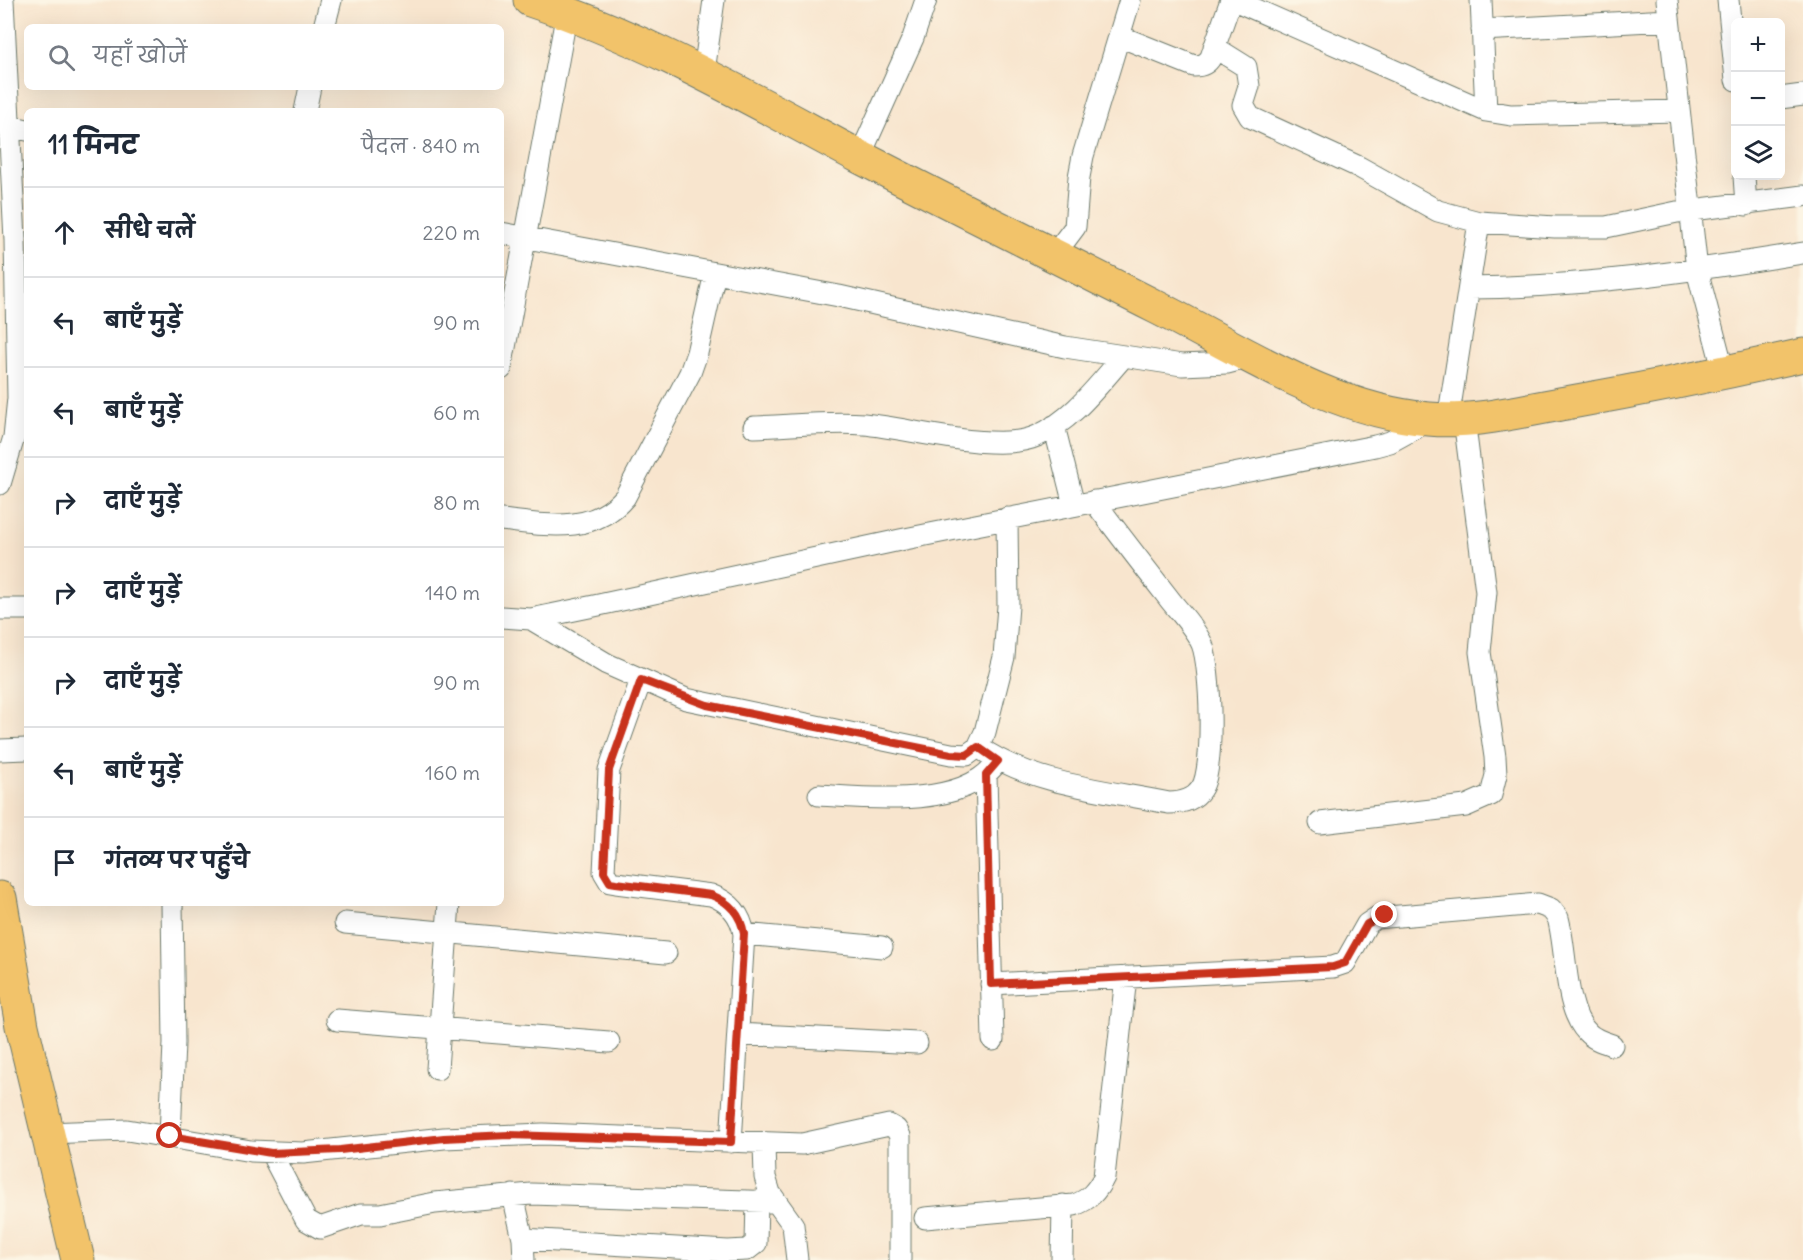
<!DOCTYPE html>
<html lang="hi">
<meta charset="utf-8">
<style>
:root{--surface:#fff;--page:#f6f6f7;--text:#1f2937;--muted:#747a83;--line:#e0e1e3}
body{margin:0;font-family:Delius,"Playpen Sans Deva",sans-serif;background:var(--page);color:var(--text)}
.controls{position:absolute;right:18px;top:18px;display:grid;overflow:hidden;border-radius:9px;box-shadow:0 6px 24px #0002}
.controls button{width:54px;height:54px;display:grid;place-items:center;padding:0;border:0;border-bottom:2px solid var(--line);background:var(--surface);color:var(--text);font:30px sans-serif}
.stop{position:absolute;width:18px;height:18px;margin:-14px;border:4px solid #c8321e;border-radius:50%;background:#fff}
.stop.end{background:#c8321e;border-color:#fff;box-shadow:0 2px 6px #0008}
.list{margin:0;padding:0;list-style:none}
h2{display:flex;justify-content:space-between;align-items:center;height:78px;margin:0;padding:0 24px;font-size:26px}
h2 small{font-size:20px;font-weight:400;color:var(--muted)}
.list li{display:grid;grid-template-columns:39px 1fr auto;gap:18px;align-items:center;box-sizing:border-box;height:90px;padding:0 24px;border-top:2px solid var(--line)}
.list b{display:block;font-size:22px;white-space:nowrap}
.list em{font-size:20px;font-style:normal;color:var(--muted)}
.icon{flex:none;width:33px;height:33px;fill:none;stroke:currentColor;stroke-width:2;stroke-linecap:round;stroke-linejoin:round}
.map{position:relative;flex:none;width:1803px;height:1260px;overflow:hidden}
.search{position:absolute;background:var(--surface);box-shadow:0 6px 24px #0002;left:24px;top:24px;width:480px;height:66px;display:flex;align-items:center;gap:15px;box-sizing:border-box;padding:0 21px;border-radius:9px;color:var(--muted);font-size:22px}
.panel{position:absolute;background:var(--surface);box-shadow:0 6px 24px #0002;left:24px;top:108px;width:480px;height:798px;border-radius:9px}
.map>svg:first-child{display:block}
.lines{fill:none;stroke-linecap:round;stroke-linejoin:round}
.minor-casing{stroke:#6b786a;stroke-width:23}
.primary-casing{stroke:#6b786a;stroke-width:35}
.minor{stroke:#fff;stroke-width:21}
.primary{stroke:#f2c36a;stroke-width:33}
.route{stroke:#c8321e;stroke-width:8}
</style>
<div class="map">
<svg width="1803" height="1260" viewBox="0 0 1803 1260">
<rect width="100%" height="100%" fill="#fcf5e5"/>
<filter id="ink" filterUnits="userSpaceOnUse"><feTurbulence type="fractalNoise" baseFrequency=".0167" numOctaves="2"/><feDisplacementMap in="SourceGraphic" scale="12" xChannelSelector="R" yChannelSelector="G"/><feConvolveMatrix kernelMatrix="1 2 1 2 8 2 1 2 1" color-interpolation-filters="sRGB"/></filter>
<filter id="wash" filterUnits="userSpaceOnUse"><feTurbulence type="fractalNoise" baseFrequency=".008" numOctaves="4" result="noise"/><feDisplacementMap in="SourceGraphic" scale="24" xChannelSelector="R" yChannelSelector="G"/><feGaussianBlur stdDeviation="1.35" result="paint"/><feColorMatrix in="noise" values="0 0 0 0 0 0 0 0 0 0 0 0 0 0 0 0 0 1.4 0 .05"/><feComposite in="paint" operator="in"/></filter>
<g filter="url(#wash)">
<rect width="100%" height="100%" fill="#f8e5ce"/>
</g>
<g filter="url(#ink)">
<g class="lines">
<defs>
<path id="minor" d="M1234,0L1486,111L1511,115L1679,111
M1481,0L1486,111
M1667,0L1697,270L1724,373
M1728,0L1736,80
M324,27L331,0
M1482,30L1669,20
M1119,36L1194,66C1202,66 1207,64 1211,57L1231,0
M1214,47L1246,67L1249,86L1243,105L1250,117L1359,167L1438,211L1479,222L1555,227H1606L1677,212L1803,196
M704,72L714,0
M1780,98L1803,95
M305,111L310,87
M0,124L27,130
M860,156L913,38L926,0
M1744,176L1746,205
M501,233L839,296L1065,347L1182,365L1227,363L1250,357
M1054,255L1075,227L1079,177L1083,156L1130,0
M1469,288C1582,287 1692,271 1803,253
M501,369L567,12
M1448,420L1479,222
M1054,426L1074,505
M754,427C791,426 828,421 864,424C910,428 997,454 1037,436C1073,420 1098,385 1124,356
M0,484L14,437L18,398L15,240L3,0
M501,520C546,525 593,535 625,497L690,373L697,353L715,273
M0,609H27
M501,617L531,619L594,606L900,540L1375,446L1390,442L1430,420
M531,619L607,664L686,699L951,754L967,755L978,747L985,732L1004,657L1008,606L1007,518
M641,680L609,770L604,872L610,882L616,883L711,895C730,902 741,915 744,934L731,1142
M978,747C1033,785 1105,790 1169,803C1182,803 1194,800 1201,789C1215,770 1211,666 1202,644C1194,626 1178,611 1167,596C1142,564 1118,533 1094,501
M0,750L27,749
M986,775L993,1040
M819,795C869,798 958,808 993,767
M1320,823L1466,806L1491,795L1496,775L1495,757L1480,652L1486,592L1464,419
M345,923L666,953
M744,934L882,947
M991,984L1333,967L1345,963L1367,924L1376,918L1538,904L1551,909L1558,918C1567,950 1564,1009 1587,1032C1593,1039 1603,1042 1612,1045
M337,1020L609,1042
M738,1034L917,1043
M437,1069L449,903
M47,1133L127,1130L251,1151L303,1153L444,1138L543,1134L802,1144L889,1125L896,1129L900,1136V1260
M170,1136L174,1043L172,903
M764,1144L765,1177L770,1193L793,1225L797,1260
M271,1153L306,1220L320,1228L361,1214H380L435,1203L531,1194L776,1202
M513,1195L523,1239L524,1260
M925,1218L1074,1205C1089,1200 1097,1191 1104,1177L1126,977
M523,1239L728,1251L747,1250L756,1243L757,1201
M1062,1260L1063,1205"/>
<path id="primary" d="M530,0C648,39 751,99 860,157C958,208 1058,257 1156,307C1242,350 1331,411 1429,419C1474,423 1521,411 1566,403C1645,389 1724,373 1803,355
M0,898L22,1026L78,1260"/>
</defs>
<use href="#minor" class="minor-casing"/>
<use href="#primary" class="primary-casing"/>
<use href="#minor" class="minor"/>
<use href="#primary" class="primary"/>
</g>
</g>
<g class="lines" filter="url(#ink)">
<path class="route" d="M170,1136L271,1153L340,1150L444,1138L509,1135L731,1142L744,934C741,915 730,902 711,895L616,883L610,882L604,872L609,770L641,680L707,705L951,754L967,755L978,747L998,761L986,775L991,984L1333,967L1345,963L1367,924L1385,915"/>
</g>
</svg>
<div class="controls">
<button>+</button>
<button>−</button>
<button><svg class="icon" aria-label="layers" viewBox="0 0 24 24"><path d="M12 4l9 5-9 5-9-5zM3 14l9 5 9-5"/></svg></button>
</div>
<div class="stop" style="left:170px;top:1136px"></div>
<div class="stop end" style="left:1385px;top:915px"></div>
<div class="search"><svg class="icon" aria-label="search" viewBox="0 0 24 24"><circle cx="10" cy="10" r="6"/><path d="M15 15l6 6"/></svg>यहाँ खोजें</div>
<section class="panel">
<h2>11 मिनट<small>पैदल · 840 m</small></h2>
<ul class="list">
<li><svg class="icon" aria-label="ahead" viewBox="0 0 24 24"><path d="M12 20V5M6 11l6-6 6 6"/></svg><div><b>सीधे चलें</b></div><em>220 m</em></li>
<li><svg class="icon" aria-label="left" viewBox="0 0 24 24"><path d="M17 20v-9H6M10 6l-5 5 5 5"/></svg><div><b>बाएँ मुड़ें</b></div><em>90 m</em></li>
<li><svg class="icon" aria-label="left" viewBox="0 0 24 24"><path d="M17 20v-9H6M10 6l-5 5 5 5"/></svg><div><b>बाएँ मुड़ें</b></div><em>60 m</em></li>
<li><svg class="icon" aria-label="right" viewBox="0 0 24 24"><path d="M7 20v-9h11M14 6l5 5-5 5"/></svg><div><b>दाएँ मुड़ें</b></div><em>80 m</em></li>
<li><svg class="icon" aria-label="right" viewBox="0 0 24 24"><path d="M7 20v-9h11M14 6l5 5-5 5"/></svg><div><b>दाएँ मुड़ें</b></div><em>140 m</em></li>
<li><svg class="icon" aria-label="right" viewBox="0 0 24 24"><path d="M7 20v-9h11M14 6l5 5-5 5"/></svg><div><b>दाएँ मुड़ें</b></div><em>90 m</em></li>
<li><svg class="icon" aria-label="left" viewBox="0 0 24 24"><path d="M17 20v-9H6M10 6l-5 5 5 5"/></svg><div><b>बाएँ मुड़ें</b></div><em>160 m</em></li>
<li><svg class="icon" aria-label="arrive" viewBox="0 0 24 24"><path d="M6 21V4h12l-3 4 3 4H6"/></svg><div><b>गंतव्य पर पहुँचे</b></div></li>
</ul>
</section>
</div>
